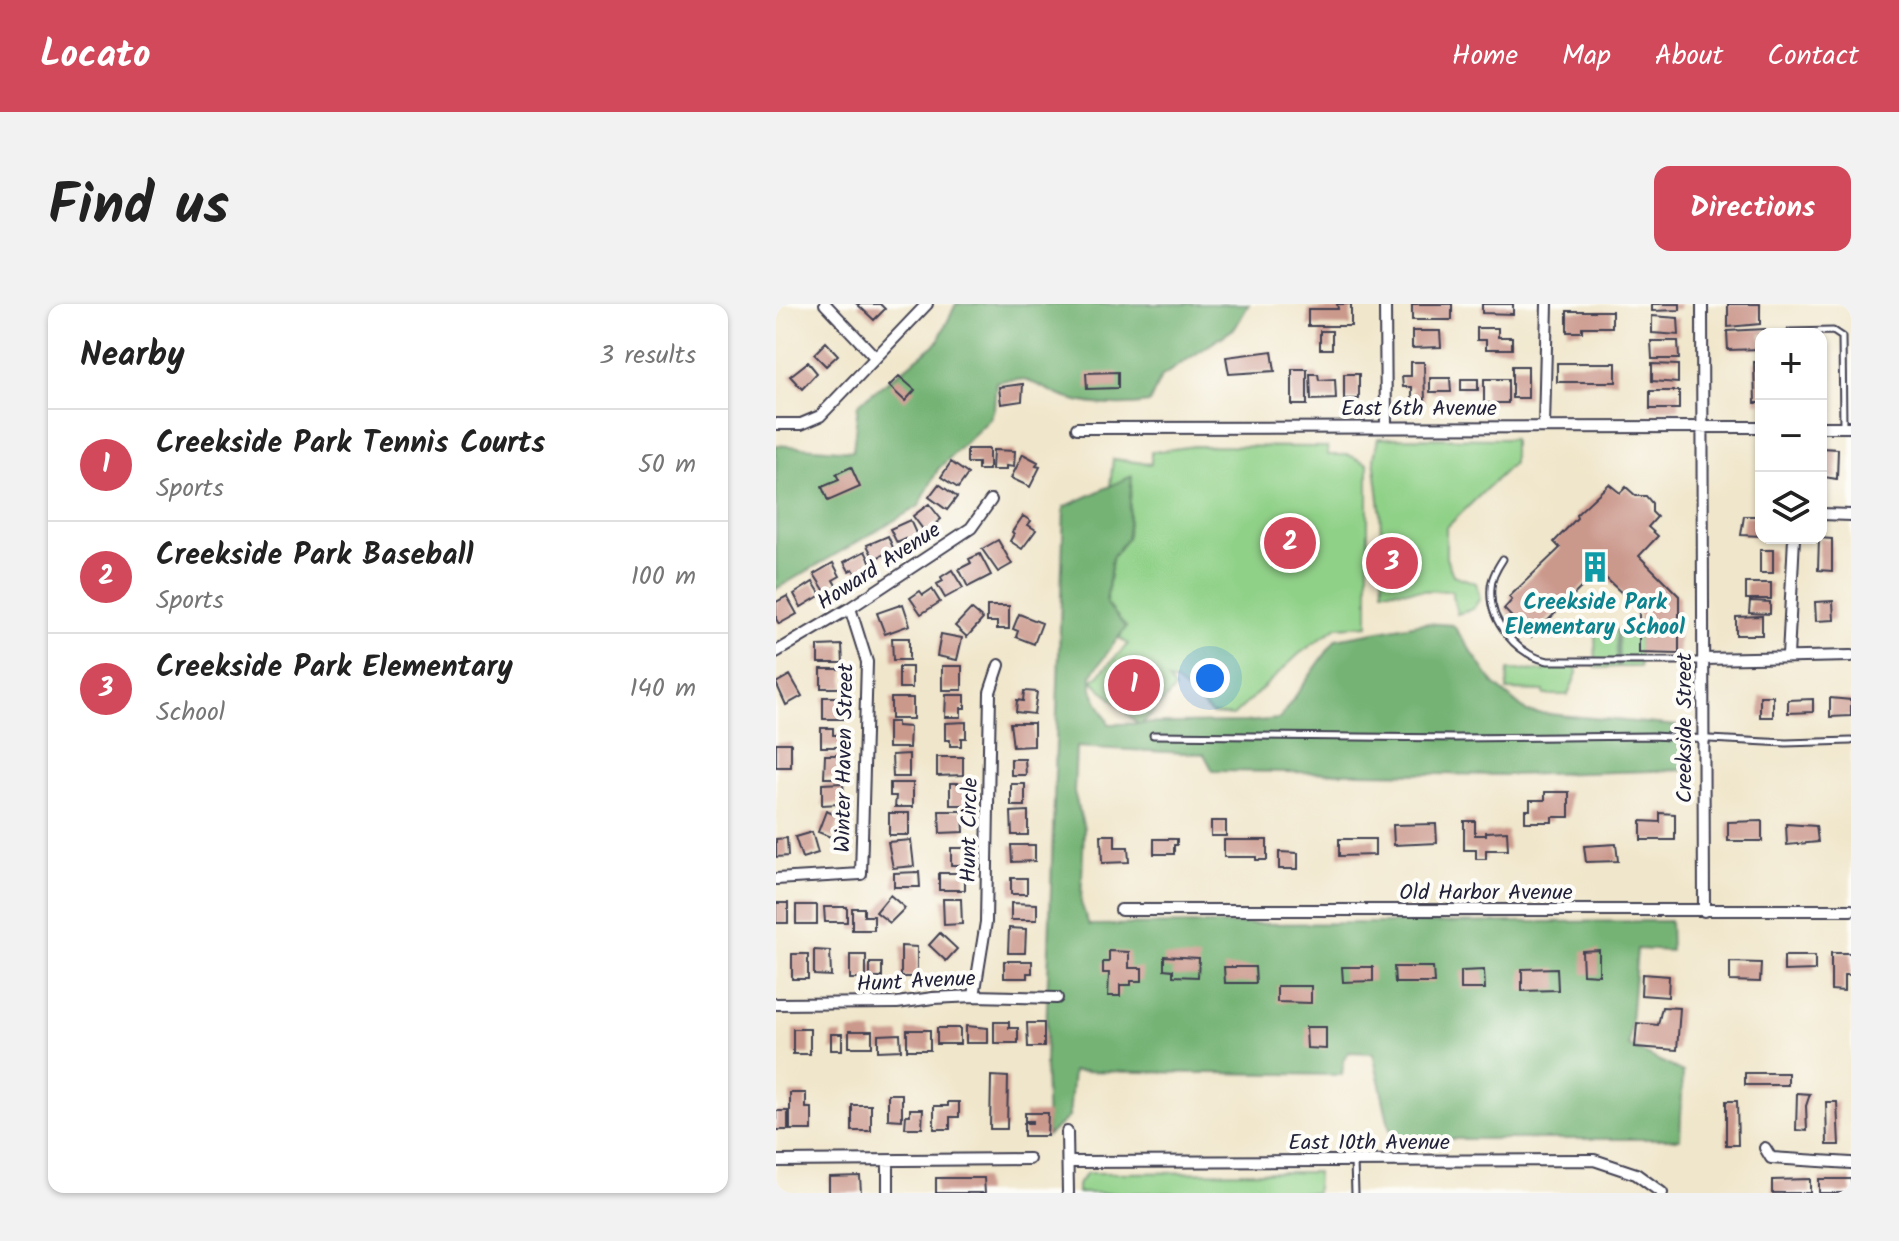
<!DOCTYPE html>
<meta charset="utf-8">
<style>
:root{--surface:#fff;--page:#f2f2f2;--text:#222;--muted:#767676;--line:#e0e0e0;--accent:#d1495b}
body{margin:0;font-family:Kalam,sans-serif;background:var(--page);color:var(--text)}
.controls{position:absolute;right:24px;top:24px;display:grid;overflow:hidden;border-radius:16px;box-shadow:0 2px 6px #0004}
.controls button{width:72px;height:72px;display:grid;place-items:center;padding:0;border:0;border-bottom:2px solid var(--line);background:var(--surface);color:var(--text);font:40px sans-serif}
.you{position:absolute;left:434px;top:374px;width:28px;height:28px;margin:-20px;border:6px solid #fff;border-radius:50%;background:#1a73e8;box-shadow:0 0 0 12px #1a73e833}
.badge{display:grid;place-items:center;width:52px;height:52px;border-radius:50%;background:var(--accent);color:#fff;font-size:26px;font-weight:700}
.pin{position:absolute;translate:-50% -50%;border:4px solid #fff;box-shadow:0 2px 8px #0006}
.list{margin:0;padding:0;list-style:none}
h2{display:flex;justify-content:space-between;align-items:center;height:104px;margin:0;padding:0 32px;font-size:34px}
h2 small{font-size:26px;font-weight:400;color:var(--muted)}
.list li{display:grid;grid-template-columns:52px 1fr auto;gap:24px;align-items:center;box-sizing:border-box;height:112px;padding:0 32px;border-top:2px solid var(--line)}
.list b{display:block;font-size:30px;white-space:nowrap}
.list p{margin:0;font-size:26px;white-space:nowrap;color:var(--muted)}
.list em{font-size:26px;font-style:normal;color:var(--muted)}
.icon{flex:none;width:44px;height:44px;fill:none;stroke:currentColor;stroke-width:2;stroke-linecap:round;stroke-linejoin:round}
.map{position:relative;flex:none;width:1075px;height:889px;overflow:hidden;border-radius:16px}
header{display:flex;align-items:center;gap:48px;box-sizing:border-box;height:112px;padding:0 40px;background:var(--accent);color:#fff}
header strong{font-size:38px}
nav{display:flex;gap:44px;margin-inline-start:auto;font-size:28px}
.intro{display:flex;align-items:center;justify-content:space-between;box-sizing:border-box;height:192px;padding:0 48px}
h1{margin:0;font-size:56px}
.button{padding:20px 36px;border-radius:16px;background:var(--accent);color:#fff;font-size:28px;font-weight:700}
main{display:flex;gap:48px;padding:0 48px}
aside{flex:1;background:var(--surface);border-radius:16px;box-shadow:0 2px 6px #0004}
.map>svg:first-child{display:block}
.green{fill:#90d188;stroke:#597a62;stroke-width:2}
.forest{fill:#74b374;stroke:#4b6a58;stroke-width:2}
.building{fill:#cb988c}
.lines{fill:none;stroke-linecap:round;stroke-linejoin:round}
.service-casing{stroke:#413f51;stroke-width:9}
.minor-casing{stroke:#413f51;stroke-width:14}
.service{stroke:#fff;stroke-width:5}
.minor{stroke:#fff;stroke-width:10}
.labels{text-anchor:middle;stroke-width:8;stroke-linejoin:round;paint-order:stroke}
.street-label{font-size:22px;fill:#22223b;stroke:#fdfcf7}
.culture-label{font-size:22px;font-weight:bold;fill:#0d838f;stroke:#fdfcf7}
</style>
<header>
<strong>Locato</strong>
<nav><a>Home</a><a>Map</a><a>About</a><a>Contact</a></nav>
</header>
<div class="intro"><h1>Find us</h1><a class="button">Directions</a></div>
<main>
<aside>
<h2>Nearby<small>3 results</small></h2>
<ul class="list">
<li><span class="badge">1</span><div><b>Creekside Park Tennis Courts</b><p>Sports</p></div><em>50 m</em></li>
<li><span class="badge">2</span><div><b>Creekside Park Baseball</b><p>Sports</p></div><em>100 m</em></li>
<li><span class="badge">3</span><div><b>Creekside Park Elementary</b><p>School</p></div><em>140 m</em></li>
</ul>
</aside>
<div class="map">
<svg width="1075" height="889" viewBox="0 0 1075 889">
<rect width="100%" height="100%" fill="#fdfcf7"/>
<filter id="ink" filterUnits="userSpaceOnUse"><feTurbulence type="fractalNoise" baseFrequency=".0125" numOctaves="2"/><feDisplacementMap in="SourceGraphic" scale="16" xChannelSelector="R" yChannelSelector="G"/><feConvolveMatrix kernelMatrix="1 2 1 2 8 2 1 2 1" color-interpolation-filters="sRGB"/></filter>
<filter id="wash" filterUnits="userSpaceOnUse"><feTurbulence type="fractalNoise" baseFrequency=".006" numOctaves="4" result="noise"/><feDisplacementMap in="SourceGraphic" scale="32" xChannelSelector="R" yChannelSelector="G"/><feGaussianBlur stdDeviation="1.8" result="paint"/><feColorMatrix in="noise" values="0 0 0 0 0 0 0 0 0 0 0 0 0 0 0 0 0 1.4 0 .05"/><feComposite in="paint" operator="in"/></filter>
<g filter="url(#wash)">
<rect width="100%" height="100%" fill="#f0e6cb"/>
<path class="green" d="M602,134L737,135V159L670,224V254L677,271L700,279L704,294L697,305L681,310L676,287L607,286L604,204L598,154Z
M418,142L551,143L552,151H573L592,160V321L561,323L523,350L457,412L436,410L400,378L392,376L399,385L364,422L317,377L352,340L343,334L350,323L330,300L336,254L351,234L354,198L333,193L337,155L375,160V148Z
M863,325L864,363H843L842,326Z
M819,326H840L841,363L820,364Z
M800,362L801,369L792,391H768V387L731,386L732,366L769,367V363Z
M541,868L540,889H301V881L311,869Z"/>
<path class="forest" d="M180,0H473L459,24L385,73L373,99C347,103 310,102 285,92C257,80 252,71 220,78L218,104L214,115L162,165L143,202L0,285V141L77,147L82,100L161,39Z
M356,172L351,234L336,254L330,299L350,323L316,370V386L333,420L470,418L503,415L560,335L648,319L677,321L718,380L751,408L902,422L912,466L732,471L437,467L428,450L300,443L298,488L308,524L305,599L313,621L894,617L895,647L861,645L853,742L907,768L904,835H616L597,749L573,748L568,754L566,771L297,767L293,813L271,832L269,760L288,203Z"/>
<g id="blocks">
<path class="building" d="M81,0H104L109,5L98,16Z
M561,0H575V22H532V5H562Z
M636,0H676V16H636Z
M706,0H737V10L706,9Z
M876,0H904V6L876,7Z
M952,0H984V20L952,23Z
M791,7H836V23H806V28H791Z
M876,12L902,14L903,31L876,29Z
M701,24H722V33H736V45H710V36H701Z
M989,25V30H985V45L952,46L951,27Z
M544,27H556V45H544Z
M636,27H664L665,43L636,44Z
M875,37H902L903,55H876Z
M50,38L62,51L50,62L38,50Z
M496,47L499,67L453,70L450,53Z
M32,58L41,69L26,85L14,72Z
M635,58H648L649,99H636V83H627L626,72H635Z
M978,58H985V99H979Z
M781,59H840V78H781Z
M876,60L902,61V79L876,77Z
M736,62H752V94H736Z
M516,65H531V101H516Z
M342,68V84L311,85L310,69Z
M534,70H542L543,76L559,75L560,95L535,96Z
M568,70H583V95H568Z
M123,72L139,86L129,97L113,82Z
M654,74H674L675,88H654Z
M685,75H702V86H685Z
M708,75H732V99H708Z
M247,80L246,97L225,100L223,83Z
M874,87H903V105H874Z
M1045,144L1062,145L1061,175L1048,173Z
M191,145H213V166H202V159H191Z
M217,146L239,147L238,163L230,162V166H216Z
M247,150L262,158L260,162L264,163L254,183L235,174Z
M175,158L192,170L182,184L165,173Z
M75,163L84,183L52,197L46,183L63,176L60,170Z
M163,180L181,193L171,206L153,193Z
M833,180L844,189L850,183L860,192H870L876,199V208L881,213L872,223L882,232L863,252L903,292V350L863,349V305L822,267L755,333L728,305L736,296L733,293L784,244L778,238L801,214L800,211Z
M153,200L165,215L149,228L137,212Z
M247,212L255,217L252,221L260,226L246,245L234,237L238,230L236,228Z
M968,212H983L985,232L965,231Z
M134,216L142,234L131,239L130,235L121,239L114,225Z
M112,232L118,246L98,255L91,241Z
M1043,234L1056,235V267L1042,266Z
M222,236L236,260L222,268L206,245Z
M984,246H997V269H984Z
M89,247L96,261L80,270L77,265L73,267L68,258Z
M204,250L215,271L192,283L183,265L195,259L193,255Z
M57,259L64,272L57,276L61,283L50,289L38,270Z
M176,266L187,284L169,294L161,280L167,277L165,273Z
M37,278L45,291L25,303L18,290Z
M970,279H995V295H970Z
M156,285L164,298L145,310L134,294L144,287L147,291Z
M11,292L21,310L3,320L0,315V298Z
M974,297L994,298V310L973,309Z
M1057,297L1058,316L1040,317L1039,298Z
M127,300L134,321L109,330L101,309Z
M211,302H233V325H221V318H211Z
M195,305L207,315L191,333L179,322Z
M243,310L266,319L258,340L240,333L242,327L237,325Z
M986,312V331H960V313Z
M165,330L186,334L181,356L161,352Z
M116,334H133V356H117Z
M66,341L67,359H42V342Z
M166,362H186V386H166Z
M123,363H136V384H123Z
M45,365H68V384H45Z
M14,371L26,392L10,401L0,379Z
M248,387L261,388L258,410L240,408L241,396L247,397Z
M170,391H189V404H185V413H169Z
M984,392H997V413H984Z
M47,393H67V415H47Z
M115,394H137V415H115Z
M1054,394L1075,396V412L1054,413Z
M1037,395V408L1012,409V396Z
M112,418H121V422L134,423L133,444H112Z
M190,418V434H185V442H174V436H169V419Z
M234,419H258V442L237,443Z
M45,424H57V431H67V443H45Z
M0,439H15V463H0Z
M133,450V473H117L116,451Z
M49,451H64V474H48Z
M161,453H187V471L161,472Z
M235,455H249L250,471H235Z
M67,479L68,493H63V500L46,501V480Z
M114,479H137V503H119L120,492H114Z
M174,479H190V501H174Z
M235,480H249V502H235Z
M769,488H793V513H776V518H749V506H754V496H769Z
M50,507L65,513L57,534L42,528Z
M163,507H187L188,528L164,529Z
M252,507V531H236L235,508Z
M113,509H133V531H113Z
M884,509L899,510V536H865V517L884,518Z
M435,517H450V532H435Z
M688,517H699V531H710V528L731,527L732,546H710V555H700V546H688Z
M986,517V537H952V518Z
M660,520L661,539L618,541L617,521Z
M1010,520L1040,522L1042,538L1011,541Z
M36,528L42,549L26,554L19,533Z
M325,531H339V543H352L353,558L326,559Z
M11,534L12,552L0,553V535Z
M378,535H401V541H398V550H378Z
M563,535H599V551L563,552Z
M135,536L138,562L117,564L112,538Z
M448,536H491V556H480V553H448Z
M840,540L842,557L810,558L808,542Z
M235,541H259V557L236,558Z
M175,544H190V561H175Z
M503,548L522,549V565H503Z
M143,568L144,583H118V569Z
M163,569H189V586H163Z
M235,574H251V590H235Z
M114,591L129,604L114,619L100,608Z
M167,595H185L186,620L168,621Z
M0,599H12V619H0Z
M235,599L261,600V616H235Z
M20,601H41V620H20Z
M48,603H71V618H49Z
M76,604H88V612H98V626H76Z
M233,624L250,625L249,649H232Z
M164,629L181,645L170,657L153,641Z
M125,642L141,643V673H125Z
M38,646L54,647L55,672L38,671Z
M823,646V671L807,670L806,647Z
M333,647L353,648V664H366V677H355V681H344V692H332L333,669H327V658H333Z
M1055,649H1075V671H1068V687L1055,686Z
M16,650H32V675H16Z
M74,651H90V675H74Z
M388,652L423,654L422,673L397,672V666L388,665Z
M1008,652H1039V666L1008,667Z
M228,657H256V669H251V674H228Z
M954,658L985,659L984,678L954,677Z
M94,659H106V674H94Z
M448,663H479L480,679H449Z
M566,663H597V677L567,678Z
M618,663H657L658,679H619Z
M781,664L782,686L746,687V665Z
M708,666L709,685H685V667Z
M866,670L893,672L892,693L865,691Z
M501,682H535V699L501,698Z
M886,703L904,704L901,746L859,743L861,719L882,721Z
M218,718H233V724H242V739H218Z
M251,719H268V743H252Z
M190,722L212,724V739H190Z
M530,723H550V745L531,744Z
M161,724H184V740H161Z
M17,725H34V750H17Z
M131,726H154V746H131Z
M73,727H96V743H73Z
M55,730H66V746H55Z
M124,730L125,746L102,747V731Z
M969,769H1012V781H969Z
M215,772L232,773L231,825H214Z
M14,789H30V804H36V826H14Z
M1021,789L1034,790L1030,802L1031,827L1020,826Z
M112,790H126V816L112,815Z
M950,797H961L962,841H950Z
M172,798H183V813H174V825H158V802H172Z
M1050,798H1061L1063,841H1051Z
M76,801H95V827H76Z
M134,805H147L146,824H129L130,811H134Z
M0,807H12V826H0Z
M249,809H272L271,832H248V819H256V817H249Z
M84,872L85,889H53V873Z
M160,874H208L209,889H160Z
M1034,875V889H996V876Z
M1043,875H1075V889H1043Z"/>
</g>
</g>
<g filter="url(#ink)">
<use href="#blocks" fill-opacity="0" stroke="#413f51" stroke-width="2"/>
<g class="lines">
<defs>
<path id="service" d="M1014,28L1057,27L1066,33L1067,122
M727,255C721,264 715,274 715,284C712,317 741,351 772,357H926
M377,431L680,434L876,432L1010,439L1075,437
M578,858L579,889"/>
<path id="minor" d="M49,0L99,53
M609,0L610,123
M926,0L928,607
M0,120H25L44,112L151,0
M768,123L771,0
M1045,123H1075
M301,124L985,123
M1045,210L1075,211
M0,348L74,304L195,224L215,196
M1012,352L1018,234
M927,355L1075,352
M0,575L85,570L91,358L74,304
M345,606H1075
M198,692L210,618L214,388L223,361
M0,700L121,699L157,694L198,692L281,694
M291,828L292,889
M989,844L995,854L1075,859
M0,857L253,855
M112,857V889
M292,858L818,856L860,870L886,889"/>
</defs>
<use href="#service" class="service-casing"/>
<use href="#minor" class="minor-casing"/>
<use href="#service" class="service"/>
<use href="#minor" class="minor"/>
</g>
</g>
<defs>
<symbol id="building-bare" viewBox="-9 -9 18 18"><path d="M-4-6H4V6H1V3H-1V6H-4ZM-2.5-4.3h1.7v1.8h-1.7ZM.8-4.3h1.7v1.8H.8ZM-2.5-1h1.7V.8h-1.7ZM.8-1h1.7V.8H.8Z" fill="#0f9aa8" stroke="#fdfcf7" stroke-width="2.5" paint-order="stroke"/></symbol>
</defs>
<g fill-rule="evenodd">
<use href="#building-bare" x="797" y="241" width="44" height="44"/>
</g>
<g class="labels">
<g class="street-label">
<text x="643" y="111">East 6th Avenue</text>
<text transform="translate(102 261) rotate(-33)" y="8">Howard Avenue</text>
<text transform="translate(907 424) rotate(-90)" y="8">Creekside Street</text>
<text transform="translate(67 454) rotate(-89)" y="8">Winter Haven Street</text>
<text transform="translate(192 526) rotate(-89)" y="8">Hunt Circle</text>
<text x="710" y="595">Old Harbor Avenue</text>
<text transform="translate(140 676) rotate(-3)" y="8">Hunt Avenue</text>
<text x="593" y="845">East 10th Avenue</text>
</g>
<g class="culture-label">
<text x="819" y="305">Creekside Park<tspan x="819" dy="25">Elementary School</tspan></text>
</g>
</g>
</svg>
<div class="controls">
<button>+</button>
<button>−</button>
<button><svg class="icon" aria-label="layers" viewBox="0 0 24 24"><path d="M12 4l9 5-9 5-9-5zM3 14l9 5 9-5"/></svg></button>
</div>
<div class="you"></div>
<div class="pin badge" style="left:358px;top:381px">1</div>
<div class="pin badge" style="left:514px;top:239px">2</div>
<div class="pin badge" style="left:616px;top:259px">3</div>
</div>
</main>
